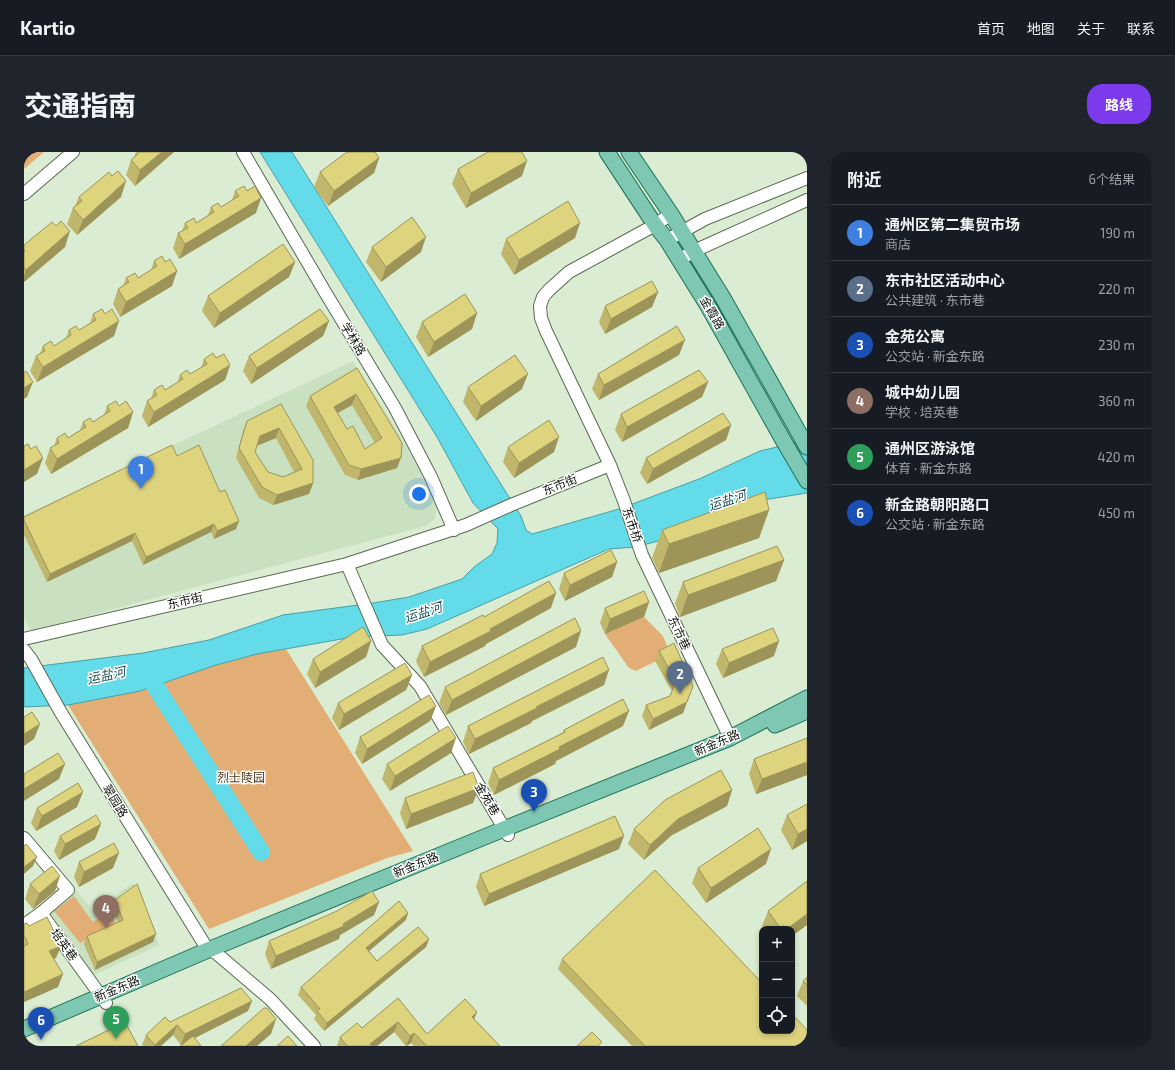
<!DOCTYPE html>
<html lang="zh">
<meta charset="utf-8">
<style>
:root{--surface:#171b24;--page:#20242c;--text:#f1f3f6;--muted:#9ea1a6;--line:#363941;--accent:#7c3aed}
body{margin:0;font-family:"Exo 2","Noto Sans SC",sans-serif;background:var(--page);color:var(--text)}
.controls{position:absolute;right:12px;bottom:12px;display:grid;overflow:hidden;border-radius:8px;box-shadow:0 2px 6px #0003}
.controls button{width:36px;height:36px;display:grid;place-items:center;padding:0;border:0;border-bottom:1px solid var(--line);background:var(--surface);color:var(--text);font:20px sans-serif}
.you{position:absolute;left:395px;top:342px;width:14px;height:14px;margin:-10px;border:3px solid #fff;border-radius:50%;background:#1a73e8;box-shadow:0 0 0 6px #1a73e833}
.badge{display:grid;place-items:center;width:26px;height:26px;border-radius:50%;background:var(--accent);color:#fff;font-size:13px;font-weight:700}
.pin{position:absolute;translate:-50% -33px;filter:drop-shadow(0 1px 2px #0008)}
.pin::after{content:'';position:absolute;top:21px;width:14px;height:12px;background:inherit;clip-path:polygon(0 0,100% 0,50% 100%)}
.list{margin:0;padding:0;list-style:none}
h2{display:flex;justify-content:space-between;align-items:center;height:52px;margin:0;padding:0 16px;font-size:17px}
h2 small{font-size:13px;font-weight:400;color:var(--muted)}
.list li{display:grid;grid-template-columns:26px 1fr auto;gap:12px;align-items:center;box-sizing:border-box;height:56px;padding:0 16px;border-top:1px solid var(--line)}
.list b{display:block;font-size:15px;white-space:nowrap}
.list p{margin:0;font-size:13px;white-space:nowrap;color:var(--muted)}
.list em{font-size:13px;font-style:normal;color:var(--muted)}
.icon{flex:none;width:22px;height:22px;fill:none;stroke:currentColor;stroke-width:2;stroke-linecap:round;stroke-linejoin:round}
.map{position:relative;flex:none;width:783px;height:894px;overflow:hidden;border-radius:16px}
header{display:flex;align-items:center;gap:24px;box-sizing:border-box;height:56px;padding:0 20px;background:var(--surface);border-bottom:1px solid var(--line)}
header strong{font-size:19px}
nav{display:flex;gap:22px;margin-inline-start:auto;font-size:14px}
.intro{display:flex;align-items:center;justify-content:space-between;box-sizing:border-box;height:96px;padding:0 24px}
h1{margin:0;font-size:28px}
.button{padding:10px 18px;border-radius:16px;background:var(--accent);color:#fff;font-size:14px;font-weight:700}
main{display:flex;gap:24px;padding:0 24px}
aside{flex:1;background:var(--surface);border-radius:16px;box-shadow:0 2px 6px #0003}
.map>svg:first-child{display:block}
.built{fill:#cae1c1}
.green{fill:#e3ae75}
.water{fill:#63dbe8;stroke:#4a9fa6}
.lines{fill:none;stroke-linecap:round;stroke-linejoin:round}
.river{stroke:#63dbe8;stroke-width:18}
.minor-casing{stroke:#596952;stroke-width:14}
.major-casing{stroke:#1f7058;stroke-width:17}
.minor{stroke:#fff;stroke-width:12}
.major{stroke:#7ec7b3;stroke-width:15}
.wall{fill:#c0b66c;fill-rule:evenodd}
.shaded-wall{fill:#9c9458}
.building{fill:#dfd47e;stroke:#9c9458;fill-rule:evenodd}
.labels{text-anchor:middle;stroke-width:3;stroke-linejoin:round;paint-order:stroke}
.street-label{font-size:12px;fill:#0e140b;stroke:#fff}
.park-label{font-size:12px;fill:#52381c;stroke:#fff}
.water-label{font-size:13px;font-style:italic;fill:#1e5258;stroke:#fff}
</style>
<header>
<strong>Kartio</strong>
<nav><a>首页</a><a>地图</a><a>关于</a><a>联系</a></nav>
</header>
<div class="intro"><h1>交通指南</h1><a class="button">路线</a></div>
<main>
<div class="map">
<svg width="783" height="894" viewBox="0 0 783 894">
<rect width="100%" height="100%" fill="#daecd2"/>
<path class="built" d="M329,209L371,275L402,331L413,355L411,367L401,374L7,479L0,466V363Z
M109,731L135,793L70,823L25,760L52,738L69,758Z"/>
<path class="green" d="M0,0H20L0,17Z
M620,465L639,484L646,502L612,519L605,516L581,482Z
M262,497L389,699L363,706L185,777L44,553L116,539L192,513L233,502Z
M50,744L69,770L86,759L92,773L56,791L30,759Z"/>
<path class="water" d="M236,0H268L497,364L502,378L508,382L595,357L675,327L736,299L783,288V341L739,348L634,389L612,395L585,397L403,477L378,483L329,485L233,502L192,513L116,539L44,553L0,555V516L119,501L185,488L259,463L349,451L385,445L438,427L450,415L468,402L473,391L474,377L449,351L413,285Z"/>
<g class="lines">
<path class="river" d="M119,515L237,700"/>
<defs>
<path id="minor" d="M219,0L301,140L371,256L407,325L430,378
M0,42L49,0
M647,62L631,73L545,120L525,138L519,145L516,154L517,166L522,179L586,313L600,349L618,403L706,586
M643,88L681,67L783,26
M655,108L670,99L783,48
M323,412L358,493L396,534L484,683
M0,487L323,412L442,373L487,353L586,313
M0,498L7,507L36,559L184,798L192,801L246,847L290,894
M0,686L44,738L17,761L82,851
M0,773L17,761"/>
<path id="major" d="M583,0L631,73L643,88L684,154L759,288L783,329
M605,0L647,62L699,146L783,295
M751,573L783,559
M0,877L184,798L480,677L706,586L783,546"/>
</defs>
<use href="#minor" class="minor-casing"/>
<use href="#major" class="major-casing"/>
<use href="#minor" class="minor"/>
<use href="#major" class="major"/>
</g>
<path class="wall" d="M112,0H150L111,34L102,23L107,8L110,5Z
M355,6L350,21L304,54L290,35L296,20Z
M434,17L498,24L442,56L428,32Z
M211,39L232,61L155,107L149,96L154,81L158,79L161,71H172L184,63L187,55H197L208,48Z
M55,45H97L53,83L43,72L49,56L51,54Z
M551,86L490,123L477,102L482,87Z
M0,93L41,95L0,130Z
M348,95L397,100L357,130L342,110Z
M130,109L141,110L153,119L148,134L96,165L89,152L94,137L99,134L102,126H114L127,118Z
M271,110L265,125L190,176L178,159L184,144Z
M634,140L628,155L581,182L575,170L581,154Z
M453,161L448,177L404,205L392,185L398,170Z
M69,162L90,184L13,230L6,219L12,204L16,202L19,194H30L42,186L45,178H55L66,171Z
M305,169L299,184L227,232L219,219L225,204Z
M655,203L575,248L568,237L574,222Z
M192,206L206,213L201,228L124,275L118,264L123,249L127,246L130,238H141L153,231L156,223L166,222L177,216L180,207Z
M333,216L373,316L334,328L321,323L282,254L286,244ZM328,253L351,291L341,297L323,277L314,261Z
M684,230L678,245L598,290L591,278L597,262Z
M444,235L498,237L452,269L439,250Z
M257,252L289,331L285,342L249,353L235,346L212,306L219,279L223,269ZM252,286L270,320L259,325L244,320L231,300L233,294Z
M83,254H95L109,260L104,276L27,322L21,311L26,296L30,294L33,286H44L56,278L59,270H69L80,263Z
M707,273L702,288L623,332L616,321L622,306Z
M484,295L530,300L490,326L479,310Z
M153,304L196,340L215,369L212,377L190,387L187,380L119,413L108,389L23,430L0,383V365Z
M745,358L735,386L635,421L628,406L638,378Z
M760,408L752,429L656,465L651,451L659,430Z
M593,410L588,425L541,449L535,437L540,421Z
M625,450L620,465L581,482L576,471L581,456Z
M527,456L462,492L461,494L400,525L392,509L398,494Z
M347,489L342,505L291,536L283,522L289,507Z
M552,495L422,563L415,551L421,535Z
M698,497L750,504L699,526L692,512Z
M635,499L669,534L659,561L625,578L618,564L622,553L646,544L648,539L631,509Z
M388,523L382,538L315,578L308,566L314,551Z
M580,533L508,569L507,571L445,602L439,590L444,574Z
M412,554L406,569L338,612L331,601L336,585Z
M599,574L532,609L531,612L470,643L464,631L469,616L538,581L540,578Z
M783,586V623L732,642L725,622L730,607Z
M427,601L366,639L358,627L363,612Z
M708,638L703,654L648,683L620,708L604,692L610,677Z
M381,646L449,651L382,677L376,661Z
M53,655L12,679L7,671L13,656Z
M763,663L783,689L768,698L757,678Z
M36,684L71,687L35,708L30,699Z
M595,697L460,754L452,735L456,722Z
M55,710L89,716L55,735L50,725Z
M742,712L682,751L668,731L674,716Z
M783,729V773L768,784V777H740L738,774L744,759Z
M6,732L31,739L9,757L1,747Z
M91,748L129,790L71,818L60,792L63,784L94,770L88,756Z
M355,750L350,763L316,783L315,787L247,817L241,802L245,789Z
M382,768L345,799L353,809L405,787L402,795L300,879L290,867L292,863L274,843L277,835Z
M0,772L5,774L32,806L29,807L34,835L0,850Z
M538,807L783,894H608L534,817Z
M783,825V854L773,844L779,829Z
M374,846L403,882L453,860L450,867L476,894H390L387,891L383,894H382L370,880L353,894H313L316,885L338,876Z
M224,859L157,893L149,883L137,894H119L118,893L122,883L146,870Z"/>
<path class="shaded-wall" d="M138,0H150L111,34L116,18Z
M355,6L350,21L304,54L310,39Z
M503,9L498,24L442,56L447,41Z
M102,29L97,45L53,83L59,68Z
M237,46L232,61L155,107L161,92Z
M556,71L551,86L490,123L495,108Z
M46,79L41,95L0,130V124L2,118Z
M402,85L397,100L357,130L362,115Z
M271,110L265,125L190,176L196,161Z
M153,119L148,134L96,165L102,150Z
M634,140L628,155L581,182L587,167Z
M453,161L448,177L404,205L410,190Z
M95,169L90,184L13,230L19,215Z
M305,169L299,184L227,232L233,216Z
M661,188L655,203L575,248L580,233Z
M206,213L201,228L124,275L130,260Z
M504,222L498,237L452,269L457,254Z
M9,230L3,245L0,247V236Z
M684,230L678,245L598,290L603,275Z
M332,242L328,253L306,265L310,255Z
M109,260L104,276L27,322L33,307Z
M707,273L702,288L623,332L629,317Z
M255,276L252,286L232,294L236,284Z
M535,285L530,300L490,326L495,311Z
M19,306L13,322L0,330V318Z
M377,306L373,316L334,328L337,317Z
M289,331L285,342L249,353L253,343Z
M745,358L735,386L635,421L645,392Z
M215,369L212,377L190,387L193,379Z
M190,372L187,380L119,413L122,405Z
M111,381L108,389L23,430L26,422Z
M760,408L752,429L656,465L664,443Z
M593,410L588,425L541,449L546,433Z
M532,441L527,456L462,492L461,494L400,525L406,510Z
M625,450L620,465L581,482L586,467Z
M557,479L552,495L422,563L428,548Z
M347,489L342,505L291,536L296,520Z
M755,489L750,504L699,526L705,511Z
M585,518L580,533L508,569L507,571L445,602L451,587L512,555Z
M388,523L382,538L315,578L320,562Z
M663,550L659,561L625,578L629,567Z
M412,554L406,569L338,612L343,597Z
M605,559L599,574L532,609L531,612L470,643L475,628L535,595Z
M16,572L10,587L0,594V582Z
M432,586L427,601L366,639L371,624Z
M783,610V623L732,642L738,627Z
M41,612L35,627L0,649V637Z
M455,636L449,651L382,677L387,662Z
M708,638L703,654L648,683L620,708L626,693L654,667Z
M59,640L53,655L12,679L18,664Z
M77,672L71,687L35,708L41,692Z
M783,677V689L768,698L774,682Z
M600,684L595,697L460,754L465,742Z
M747,697L742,712L682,751L687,736Z
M95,701L89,716L55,735L60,720Z
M13,705L9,714L0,722V715Z
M36,724L31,739L9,757L15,742Z
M355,750L350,763L316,783L315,787L247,817L252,804L319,772Z
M384,761L382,768L339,804L342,796Z
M783,762V773L768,784V777H763Z
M132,782L129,790L71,818L73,810Z
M405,787L402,795L300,879L303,871Z
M37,794L32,806L20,812L25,799Z
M39,822L34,835L0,850V840Z
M228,849L224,859L157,893L161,882Z
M453,860L449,870L448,865Z
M252,867L247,882L233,894H222Z
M374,870L370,880L353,894H346V892Z
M153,873L149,883L137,894H131V893Z
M390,881L387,891L382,894L386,884Z
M783,890V894H779Z"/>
<path class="building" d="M116,0H138L116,18L107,8Z
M323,0H351L355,6L310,39L296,20Z
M464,0H498L503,9L447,41L434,17Z
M94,19L102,29L59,68L49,56L58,49L55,45L85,20L88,24Z
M220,34L223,39L231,34L237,46L161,92L154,81L164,76L161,71L170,66L172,71L190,60L187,55L194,51L197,55L215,44L211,39Z
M544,49L556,71L495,108L482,87Z
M388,65L402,85L362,115L348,95Z
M37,69L46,79L2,118L0,115V100L1,99L0,97V93L28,70L32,74Z
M259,92L271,110L196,161L184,144Z
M138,104L141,110L146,107L153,119L102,150L94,137L105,130L102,126L111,121L114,126L133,114L130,109Z
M628,129L634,140L587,167L581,154Z
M441,142L453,161L410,190L398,170Z
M78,157L81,162L88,157L95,169L19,215L12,204L21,199L19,194L27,189L30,194L47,183L45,178L52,174L55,178L72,168L69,162Z
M296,157L305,169L233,216L225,204Z
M653,174L661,188L580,233L574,222Z
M189,201L192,206L200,202L206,213L130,260L123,249L133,243L130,238L138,233L141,238L159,227L156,223L163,218L166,222L183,212L180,207Z
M491,203L504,222L457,254L444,235Z
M333,216L378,291L377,306L337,317L325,313L286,244ZM332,242L358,286L341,297L329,274L323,277L310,255Z
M675,218L684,230L603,275L597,262Z
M2,219L9,230L0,236V220Z
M92,249L95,254L102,249L109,260L33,307L26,296L35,291L33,286L41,281L44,286L62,275L59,270L66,266L69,270L86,259L83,254Z
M257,252L289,308V331L253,343L238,335L215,296L223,269ZM255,276L278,317L259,325L244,320L231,300L236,284Z
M699,261L707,273L629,317L622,306Z
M525,268L535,285L495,311L484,295Z
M4,292L7,297L12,294L19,306L0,318V294Z
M148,293L153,304L175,293L196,340L201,338L215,369L193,379L190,372L122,405L111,381L26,422L0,368V365Z
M741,340L745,358L645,392L638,378Z
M753,394L760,408L664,443L659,430Z
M587,398L593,410L546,433L540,421Z
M525,429L532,441L466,477L467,479L406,510L398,494L459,463L460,465Z
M620,439L625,450L586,467L581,456Z
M551,466L557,479L428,548L421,535Z
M339,475L347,489L296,520L289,507Z
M749,476L755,489L705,511L698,497Z
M650,491L669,534L663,550L629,567L622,553L646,544L652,529L635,499Z
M579,505L585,518L512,555L513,556L451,587L444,574Z
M381,511L388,523L320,562L314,551Z
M405,543L412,554L343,597L336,585Z
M599,547L605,559L535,595L536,597L475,628L469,616L541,580L540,578Z
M8,560L16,572L0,582V565Z
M424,574L432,586L371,624L363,612Z
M783,586V610L738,627L730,607Z
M34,601L41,612L0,637V622Z
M697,618L708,638L654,667L626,693L610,677L641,648Z
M449,620L455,636L387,662L381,646Z
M54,631L59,640L18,664L13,656Z
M783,652V677L774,682L763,663Z
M72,663L77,672L41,692L36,684Z
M591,664L600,684L465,742L456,722Z
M734,676L747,697L687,736L674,716Z
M90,691L95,701L60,720L55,710Z
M2,692L13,705L0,715V694Z
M28,714L36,724L15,742L6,732Z
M631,718L738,831V879H768V862L783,878V890L779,894H621L538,807Z
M783,729V762L763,777H757L744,759Z
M113,732L132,782L73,810L63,784L99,768L91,748Z
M348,739L355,750L319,772L320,774L252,804L245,789L313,759Z
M375,749L384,761L342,796L353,809L394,775L405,787L303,871L293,859L296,857L277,835Z
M23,765L37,794L25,799L39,822L0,840V794L4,792L0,783V772L3,771L5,774Z
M783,825V833L779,829Z
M217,836L228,849L161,882L153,873L131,893L122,883L141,865L146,870Z
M374,846L403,882L441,847L453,860L448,865L476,894H403L390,881L386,884L374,870L346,892L348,894H323L316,885L333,871L338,876Z
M240,856H243L252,867L222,894H197Z
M101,870L114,894H52Z
M568,880L578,890L574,894H553Z
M169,884L177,894H156Z
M264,884L273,894H253Z"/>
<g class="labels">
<g class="street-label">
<text transform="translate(688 161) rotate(60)" y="4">金霞路</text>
<text transform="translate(329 187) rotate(59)" y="4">学林路</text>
<text transform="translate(536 333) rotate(-22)" y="4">东市街</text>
<text transform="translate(608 373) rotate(71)" y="4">东市桥</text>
<text transform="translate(161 449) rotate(-13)" y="4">东市街</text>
<text transform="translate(655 481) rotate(65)" y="4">东市巷</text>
<text transform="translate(693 591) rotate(-23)" y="4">新金东路</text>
<text transform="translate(463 647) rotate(59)" y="4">金苑巷</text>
<text transform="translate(91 649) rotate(58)" y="4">翠园路</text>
<text transform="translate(392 713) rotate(-22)" y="4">新金东路</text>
<text transform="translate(40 793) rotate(54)" y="4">培英巷</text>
<text transform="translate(93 837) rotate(-23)" y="4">新金东路</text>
</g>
<g class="park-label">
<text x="217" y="630">烈士陵园</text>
</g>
<g class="water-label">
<text transform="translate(703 348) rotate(-18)" y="5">运盐河</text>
<text transform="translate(399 460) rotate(-18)" y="5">运盐河</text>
<text transform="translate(82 523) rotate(-12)" y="5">运盐河</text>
</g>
</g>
</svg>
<div class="controls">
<button>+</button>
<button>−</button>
<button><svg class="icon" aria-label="locate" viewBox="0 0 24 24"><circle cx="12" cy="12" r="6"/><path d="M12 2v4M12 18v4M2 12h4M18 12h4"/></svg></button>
</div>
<div class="you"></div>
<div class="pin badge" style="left:117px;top:337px;background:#3f7fe0">1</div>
<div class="pin badge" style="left:656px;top:542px;background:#5c6f8a">2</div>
<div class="pin badge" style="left:510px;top:660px;background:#1a4fb4">3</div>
<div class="pin badge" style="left:82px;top:776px;background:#8d6e63">4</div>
<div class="pin badge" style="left:92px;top:887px;background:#2e9e5b">5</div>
<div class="pin badge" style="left:17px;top:888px;background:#1a4fb4">6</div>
</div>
<aside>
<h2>附近<small>6个结果</small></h2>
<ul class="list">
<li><span class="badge" style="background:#3f7fe0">1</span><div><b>通州区第二集贸市场</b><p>商店</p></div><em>190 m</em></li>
<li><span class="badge" style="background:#5c6f8a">2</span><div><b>东市社区活动中心</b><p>公共建筑 · 东市巷</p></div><em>220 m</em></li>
<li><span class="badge" style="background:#1a4fb4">3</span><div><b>金苑公寓</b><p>公交站 · 新金东路</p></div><em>230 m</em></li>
<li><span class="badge" style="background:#8d6e63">4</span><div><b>城中幼儿园</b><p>学校 · 培英巷</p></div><em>360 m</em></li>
<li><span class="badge" style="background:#2e9e5b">5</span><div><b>通州区游泳馆</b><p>体育 · 新金东路</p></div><em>420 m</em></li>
<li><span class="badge" style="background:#1a4fb4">6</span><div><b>新金路朝阳路口</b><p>公交站 · 新金东路</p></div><em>450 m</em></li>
</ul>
</aside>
</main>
